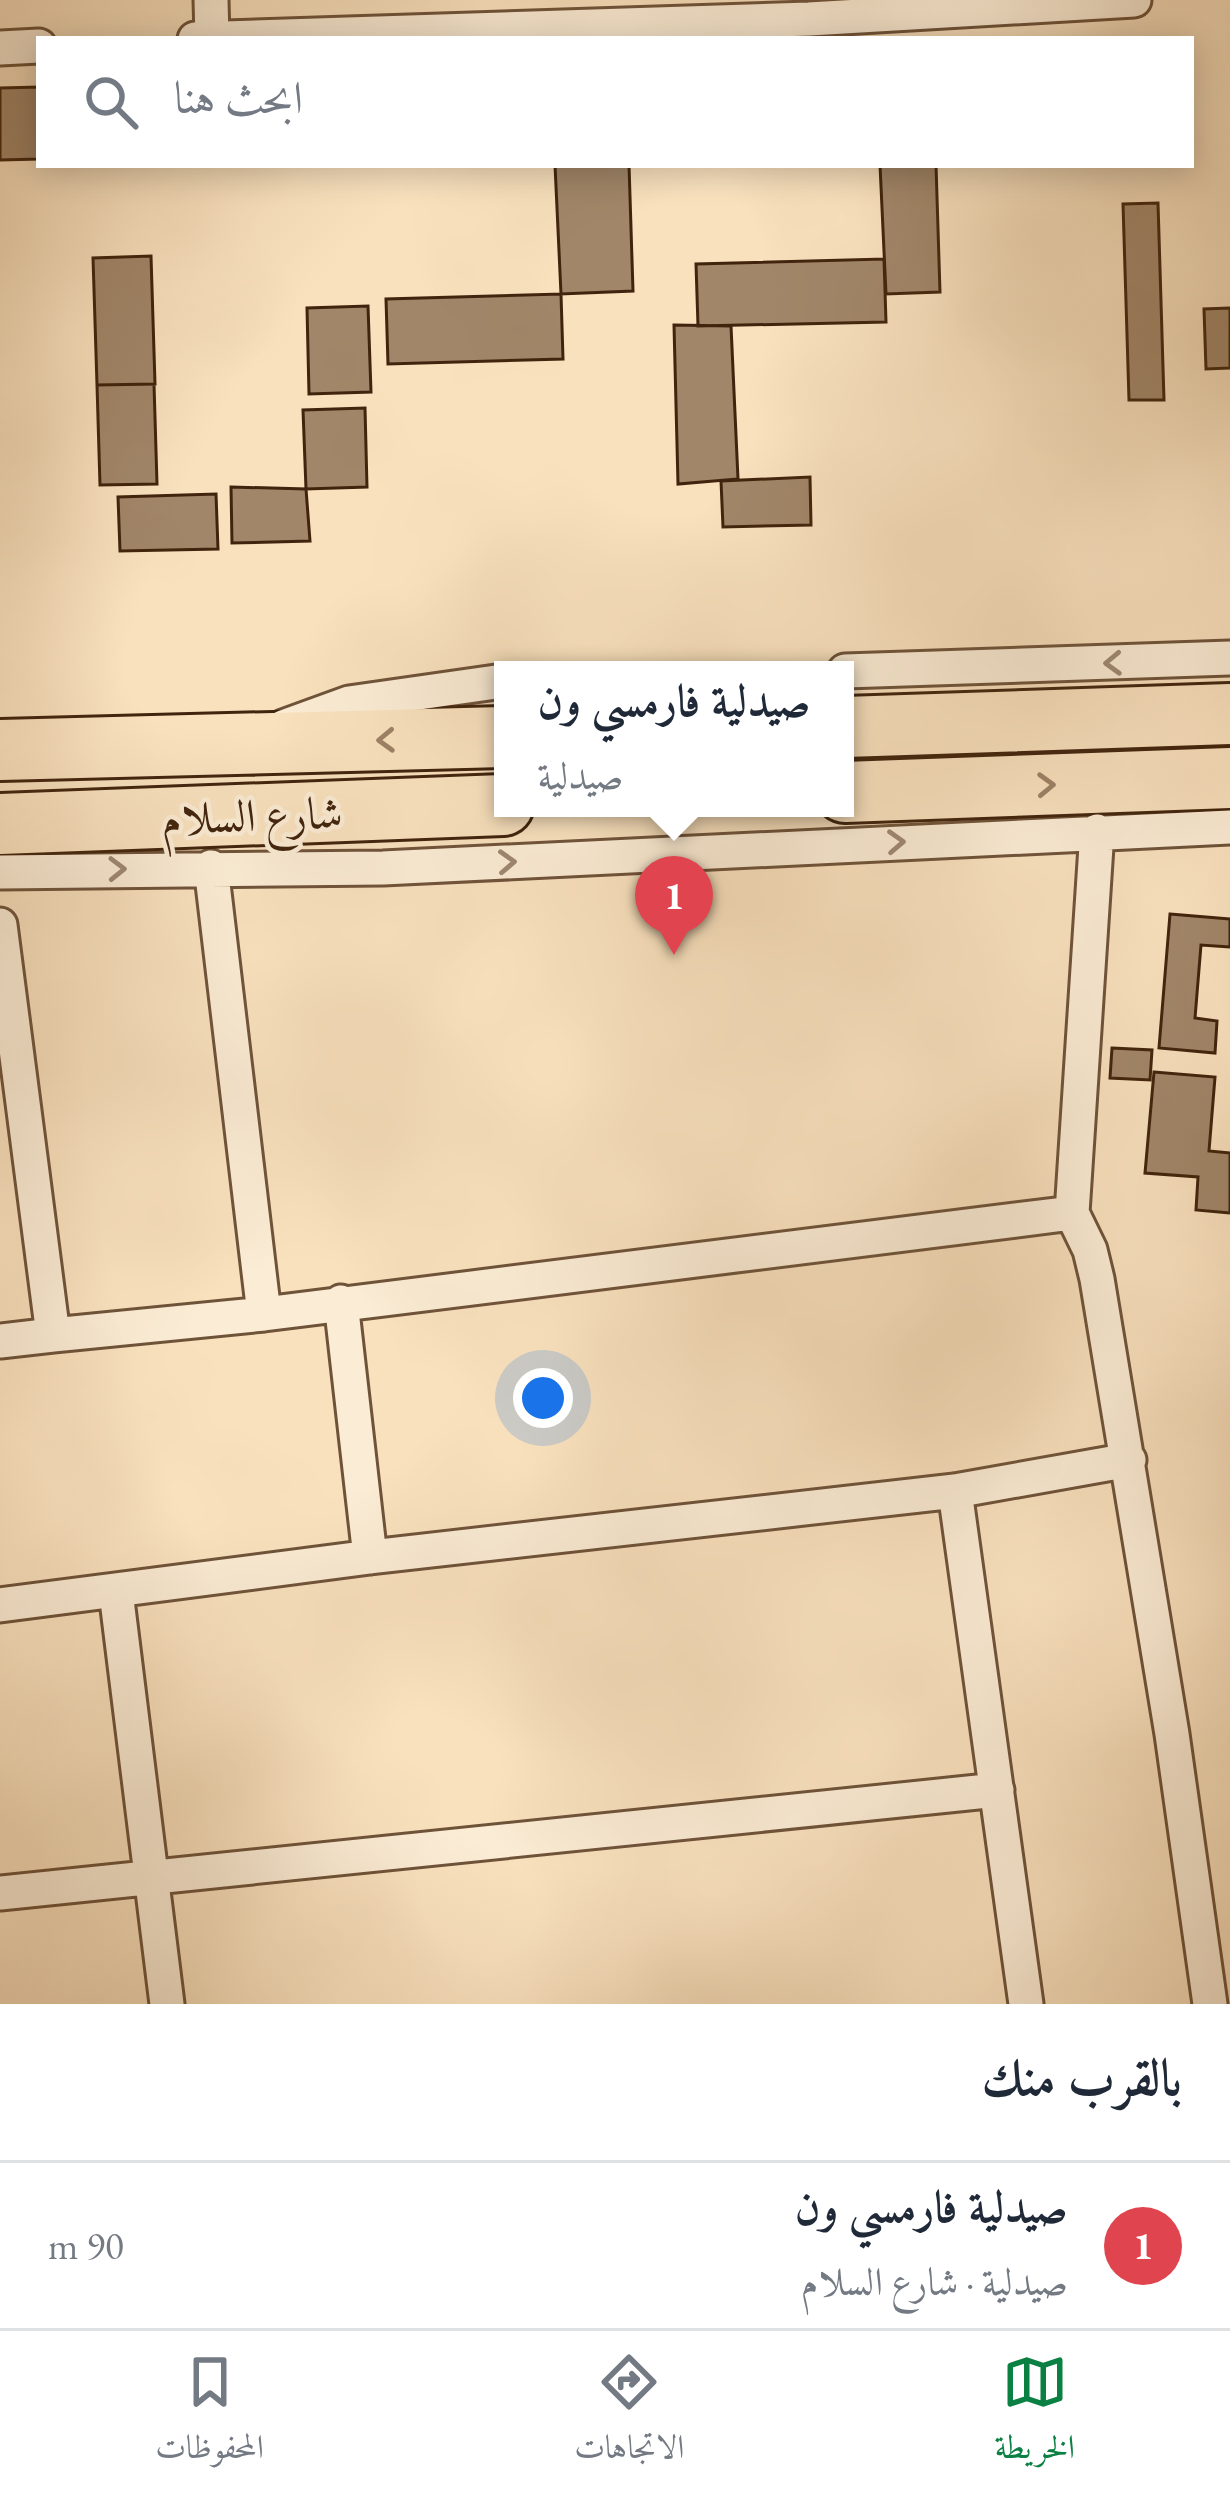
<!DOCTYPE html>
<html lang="ar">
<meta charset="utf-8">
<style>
:root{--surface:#fff;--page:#f6f6f7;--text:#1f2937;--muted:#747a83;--line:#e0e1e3;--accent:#0b8043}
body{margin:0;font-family:"EB Garamond",Amiri,serif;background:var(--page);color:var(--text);direction:rtl}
.you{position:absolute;left:543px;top:1398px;width:42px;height:42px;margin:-30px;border:9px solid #fff;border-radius:50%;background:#1a73e8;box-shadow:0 0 0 18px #1a73e833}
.badge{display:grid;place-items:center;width:78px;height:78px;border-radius:50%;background:var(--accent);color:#fff;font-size:39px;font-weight:700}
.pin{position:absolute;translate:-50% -99px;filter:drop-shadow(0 3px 6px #0008)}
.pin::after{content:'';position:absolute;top:63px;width:42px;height:36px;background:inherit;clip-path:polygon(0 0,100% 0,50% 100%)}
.popup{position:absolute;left:494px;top:661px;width:360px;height:156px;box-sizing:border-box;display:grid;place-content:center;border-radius:0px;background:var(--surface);filter:drop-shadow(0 3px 9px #0005);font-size:39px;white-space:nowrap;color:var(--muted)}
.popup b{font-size:45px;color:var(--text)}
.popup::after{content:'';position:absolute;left:50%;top:100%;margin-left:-24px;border:24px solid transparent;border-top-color:var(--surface)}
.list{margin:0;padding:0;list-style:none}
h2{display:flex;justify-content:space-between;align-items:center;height:156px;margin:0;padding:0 48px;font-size:51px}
h2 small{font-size:39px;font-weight:400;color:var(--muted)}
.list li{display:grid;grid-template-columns:78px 1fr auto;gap:36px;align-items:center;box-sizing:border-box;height:168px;padding:0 48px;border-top:3px solid var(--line)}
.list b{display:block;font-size:45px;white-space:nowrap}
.list p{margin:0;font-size:39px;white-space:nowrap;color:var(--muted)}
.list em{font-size:39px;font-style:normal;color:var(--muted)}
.icon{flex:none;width:66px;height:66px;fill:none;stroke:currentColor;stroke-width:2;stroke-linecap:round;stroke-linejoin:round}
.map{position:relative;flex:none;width:1230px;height:2004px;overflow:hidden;direction:ltr}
.search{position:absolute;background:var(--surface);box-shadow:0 6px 30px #0003;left:36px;right:36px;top:36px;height:132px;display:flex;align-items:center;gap:30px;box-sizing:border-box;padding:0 42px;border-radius:0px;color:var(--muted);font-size:45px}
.sheet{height:324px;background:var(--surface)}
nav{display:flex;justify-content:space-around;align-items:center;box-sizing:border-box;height:168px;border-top:3px solid var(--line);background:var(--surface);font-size:33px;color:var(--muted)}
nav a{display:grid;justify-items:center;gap:6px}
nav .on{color:var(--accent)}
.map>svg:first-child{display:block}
.building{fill:#a18669;stroke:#41240d;stroke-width:3}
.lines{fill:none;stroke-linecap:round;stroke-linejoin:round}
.street-casing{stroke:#6f5339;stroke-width:39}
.highway-casing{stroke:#41240d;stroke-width:66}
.street{stroke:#fbecd5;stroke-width:33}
.highway{stroke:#f9e1be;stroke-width:60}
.oneway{stroke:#9e8871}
.oneway2{stroke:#9d8266}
.labels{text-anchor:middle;stroke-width:9;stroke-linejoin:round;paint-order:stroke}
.street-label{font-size:45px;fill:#41240d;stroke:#fbecd5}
</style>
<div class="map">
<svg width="1230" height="2004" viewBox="0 0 1230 2004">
<rect width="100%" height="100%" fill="#f9e1be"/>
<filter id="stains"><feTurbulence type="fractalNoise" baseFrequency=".00167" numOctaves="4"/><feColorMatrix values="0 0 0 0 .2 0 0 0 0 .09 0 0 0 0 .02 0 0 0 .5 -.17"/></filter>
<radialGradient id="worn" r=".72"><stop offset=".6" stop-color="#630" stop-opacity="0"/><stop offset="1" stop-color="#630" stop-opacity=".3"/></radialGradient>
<path class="building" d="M39,87V159L0,160V88Z
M555,165H629L633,291L561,294Z
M880,165H936L940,292L886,294Z
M1158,203L1164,400H1129L1123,204Z
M151,256L155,384L97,385L93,258Z
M884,259L886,322L698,326L696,264Z
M561,294L563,359L388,364L386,299Z
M368,306L371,392L309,394L307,308Z
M1230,308V368L1206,369L1204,309Z
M674,325L731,326L738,479L678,484Z
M154,384L157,484L100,485L97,385Z
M365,408L367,487L306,489L303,410Z
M810,477L811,525L723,527L721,481Z
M231,487L306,489L310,541L232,543Z
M216,494L218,549L120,551L118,497Z
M1170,914L1230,919V947L1201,945L1195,1018L1217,1021L1215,1053L1159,1048Z
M1112,1048L1152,1050L1150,1080L1110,1078Z
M1154,1072L1215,1077L1209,1151L1230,1153V1213L1196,1210L1198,1177L1145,1173Z"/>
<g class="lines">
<defs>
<path id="street" d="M211,0L212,38
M195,39L809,19L1134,0
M0,48L39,46
M845,671L1230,658
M283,727L349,703L503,681
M1097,831L1072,1213L1090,1250L1097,1279L1172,1734L1210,2004
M211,867L264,1314
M0,872L383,868L1230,827
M0,925L53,1335L264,1314L1072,1213
M341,1302L370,1557
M0,1341L53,1335
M955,1491L1026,2004
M116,1592L167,2004
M0,1605L370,1557L955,1491L1129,1460
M0,1893L997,1790"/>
<path id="highway" d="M845,727L1230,714
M0,750L503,737
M845,792L1230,778
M0,824L503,805"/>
</defs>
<use href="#street" class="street-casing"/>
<use href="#highway" class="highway-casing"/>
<use href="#street" class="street"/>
<use href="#highway" class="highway"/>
</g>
<defs><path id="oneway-chevron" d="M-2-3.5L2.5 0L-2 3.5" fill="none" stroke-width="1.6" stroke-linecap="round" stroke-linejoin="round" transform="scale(3)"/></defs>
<g class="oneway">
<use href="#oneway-chevron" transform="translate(1113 663) rotate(178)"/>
<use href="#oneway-chevron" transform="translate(896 842) rotate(-3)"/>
<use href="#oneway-chevron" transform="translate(507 862) rotate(-3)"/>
<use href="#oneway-chevron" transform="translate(117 869) rotate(-1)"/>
</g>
<g class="oneway2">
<use href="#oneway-chevron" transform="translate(386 740) rotate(178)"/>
<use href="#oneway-chevron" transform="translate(1046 785) rotate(-2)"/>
</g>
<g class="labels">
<g class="street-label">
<text transform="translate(252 815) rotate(-2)" y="16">شارع السلام</text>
</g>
</g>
<rect width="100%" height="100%" filter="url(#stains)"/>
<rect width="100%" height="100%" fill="url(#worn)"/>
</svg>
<div class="you"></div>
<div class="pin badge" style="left:674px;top:955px;background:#e0444e">1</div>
<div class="popup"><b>صيدلية فارمسي ون</b>صيدلية</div>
<div class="search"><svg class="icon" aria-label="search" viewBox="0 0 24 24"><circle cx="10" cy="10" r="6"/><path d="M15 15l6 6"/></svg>ابحث هنا</div>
</div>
<section class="sheet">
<h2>بالقرب منك<small></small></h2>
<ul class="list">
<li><span class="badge" style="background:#e0444e">1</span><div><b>صيدلية فارمسي ون</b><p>صيدلية · شارع السلام</p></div><em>90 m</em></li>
</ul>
</section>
<nav>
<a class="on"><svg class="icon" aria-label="map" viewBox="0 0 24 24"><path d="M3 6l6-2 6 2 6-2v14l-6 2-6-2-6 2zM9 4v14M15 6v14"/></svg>الخريطة</a>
<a><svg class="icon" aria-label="directions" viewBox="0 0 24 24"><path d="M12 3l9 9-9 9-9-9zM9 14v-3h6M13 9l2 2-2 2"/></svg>الاتجاهات</a>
<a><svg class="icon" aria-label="saved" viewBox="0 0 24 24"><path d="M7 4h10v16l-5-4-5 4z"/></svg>المحفوظات</a>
</nav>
